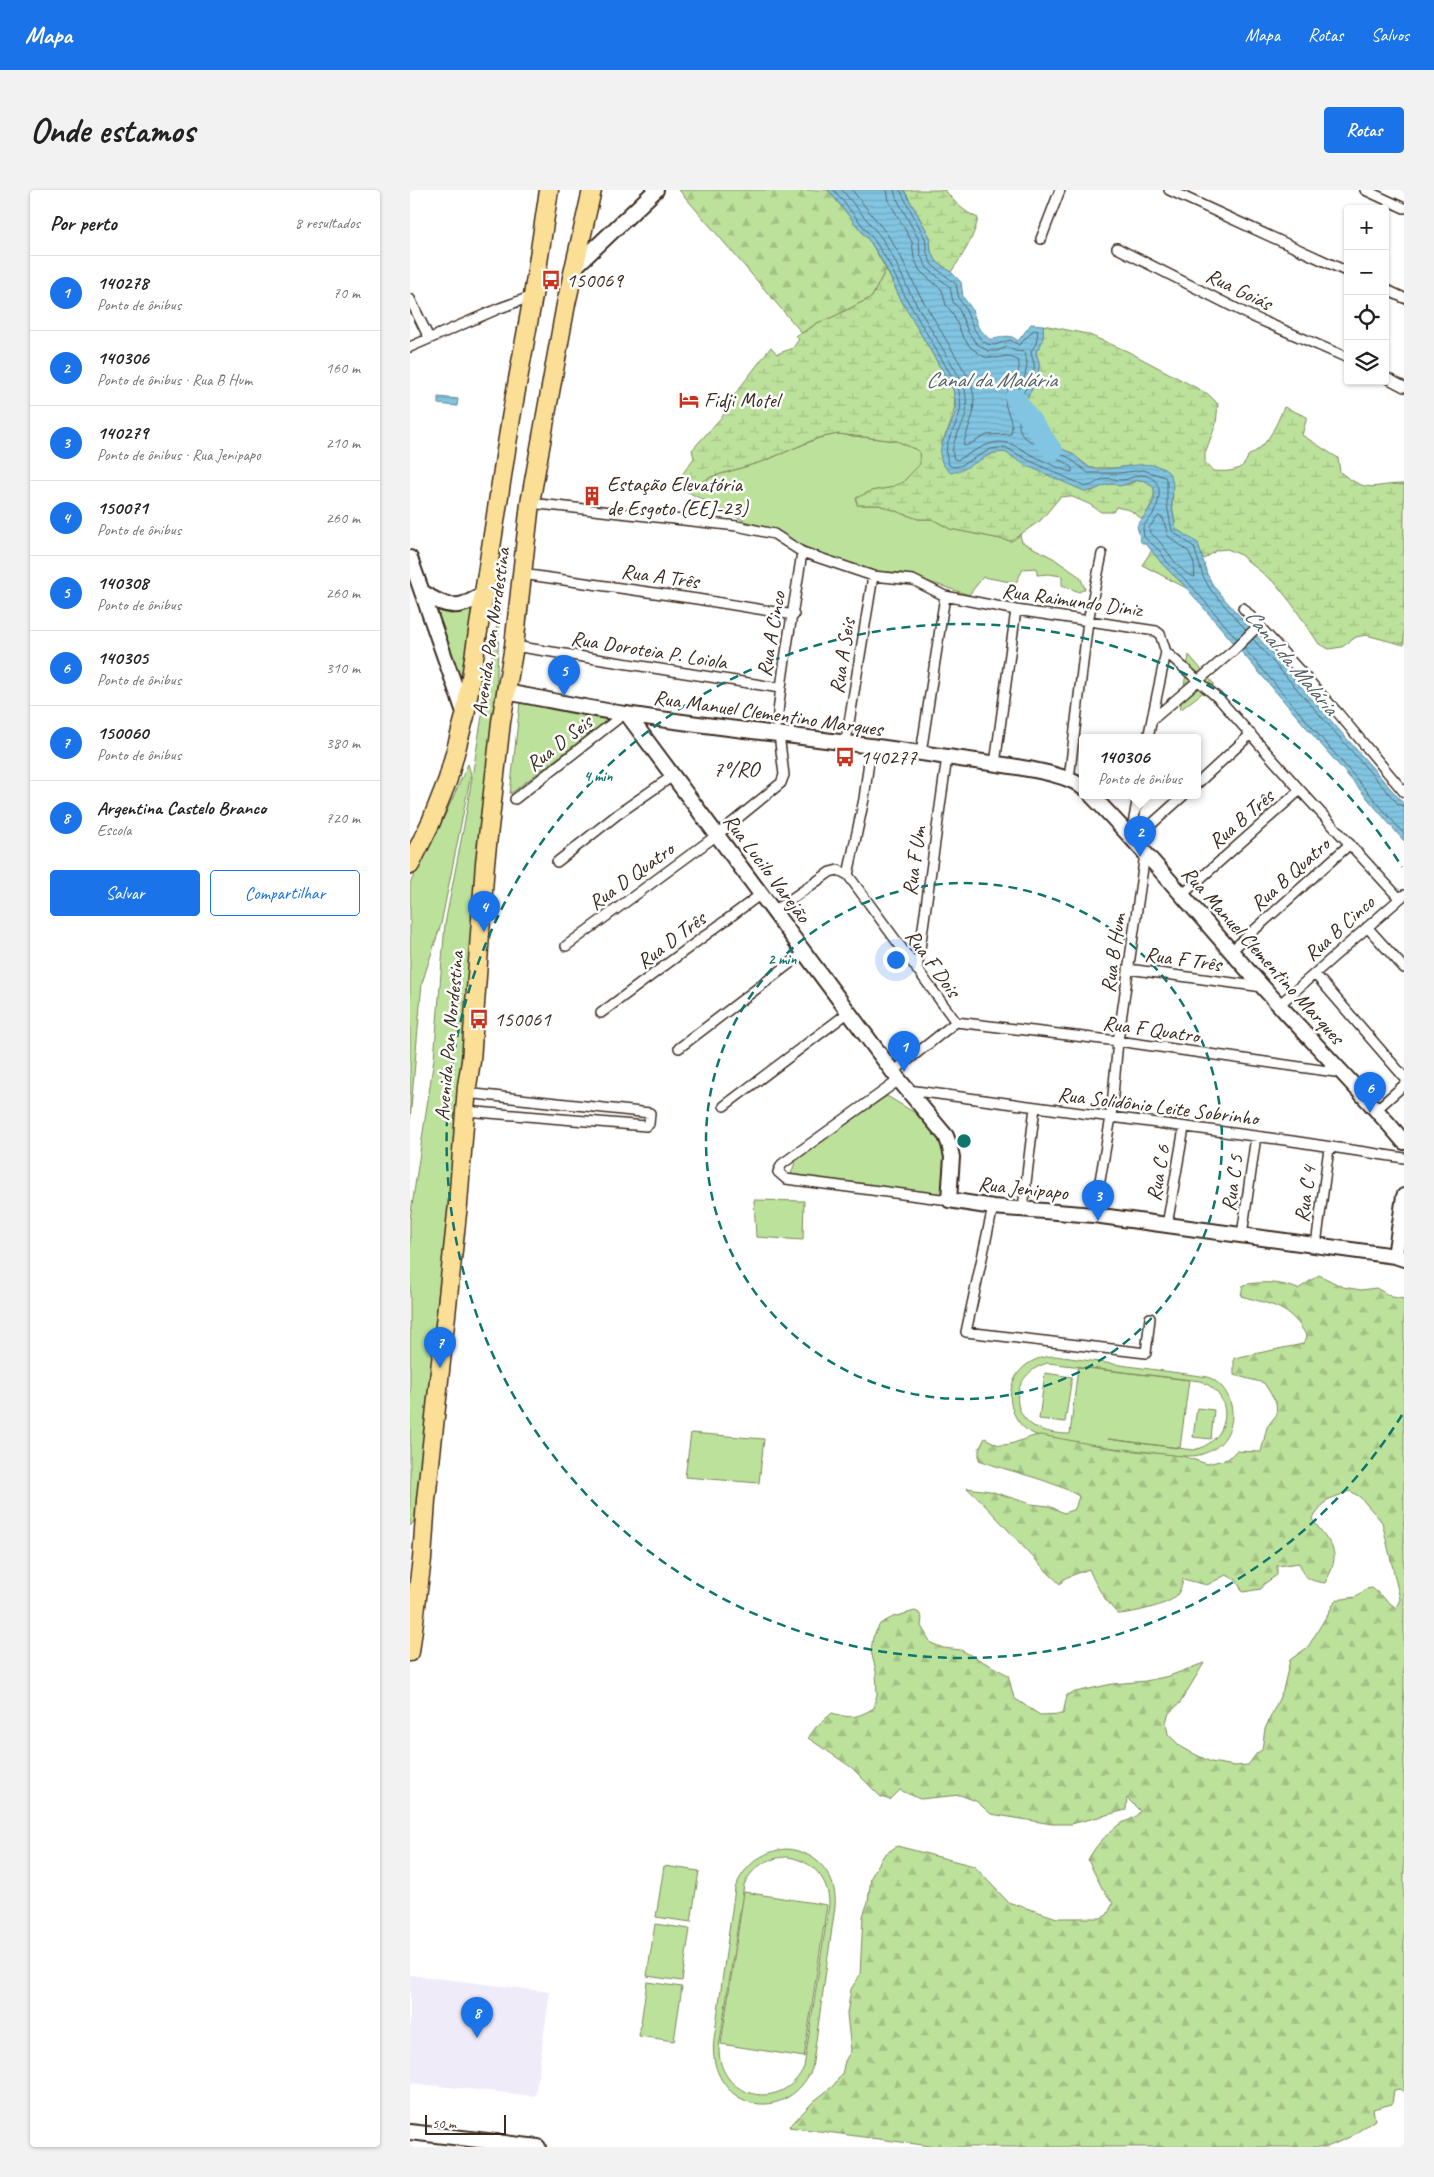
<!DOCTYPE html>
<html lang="pt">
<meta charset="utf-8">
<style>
:root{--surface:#fff;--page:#f2f2f2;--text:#222;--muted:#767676;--line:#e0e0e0;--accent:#1a73e8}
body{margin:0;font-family:Caveat,sans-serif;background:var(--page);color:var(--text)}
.controls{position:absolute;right:15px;top:15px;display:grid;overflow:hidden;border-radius:5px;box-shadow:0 1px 4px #0004}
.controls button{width:45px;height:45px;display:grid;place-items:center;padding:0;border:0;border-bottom:1px solid var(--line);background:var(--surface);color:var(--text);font:25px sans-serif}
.scale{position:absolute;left:15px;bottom:12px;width:81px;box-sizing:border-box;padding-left:5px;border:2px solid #3b2a1e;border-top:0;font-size:14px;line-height:18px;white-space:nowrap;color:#3b2a1e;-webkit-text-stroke:4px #fff;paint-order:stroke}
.you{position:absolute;left:485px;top:769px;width:18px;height:18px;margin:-12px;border:4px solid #fff;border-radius:50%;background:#1a73e8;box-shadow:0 0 0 8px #1a73e833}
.badge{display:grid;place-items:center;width:32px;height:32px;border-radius:50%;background:var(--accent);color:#fff;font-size:16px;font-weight:700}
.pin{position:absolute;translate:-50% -41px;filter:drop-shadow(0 1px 2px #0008)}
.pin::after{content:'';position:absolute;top:26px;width:18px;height:15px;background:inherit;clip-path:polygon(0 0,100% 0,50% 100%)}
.popup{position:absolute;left:669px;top:544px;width:122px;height:65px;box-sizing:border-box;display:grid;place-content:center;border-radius:5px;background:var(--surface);filter:drop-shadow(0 1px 4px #0005);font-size:16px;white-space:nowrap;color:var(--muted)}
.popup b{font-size:19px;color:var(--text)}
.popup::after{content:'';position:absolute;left:50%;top:100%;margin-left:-10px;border:10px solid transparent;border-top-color:var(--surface)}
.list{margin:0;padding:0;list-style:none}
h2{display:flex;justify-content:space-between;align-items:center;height:65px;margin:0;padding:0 20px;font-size:21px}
h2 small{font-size:16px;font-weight:400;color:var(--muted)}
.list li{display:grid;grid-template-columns:32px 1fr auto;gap:15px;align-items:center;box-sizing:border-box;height:75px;padding:0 20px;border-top:1px solid var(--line)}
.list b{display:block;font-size:19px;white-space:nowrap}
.list p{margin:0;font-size:16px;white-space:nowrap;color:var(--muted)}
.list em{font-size:16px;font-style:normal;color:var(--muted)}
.actions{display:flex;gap:10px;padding:15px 20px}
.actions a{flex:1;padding:11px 0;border:1px solid var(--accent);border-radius:5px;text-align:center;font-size:18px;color:var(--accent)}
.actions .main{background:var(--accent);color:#fff}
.icon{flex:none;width:28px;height:28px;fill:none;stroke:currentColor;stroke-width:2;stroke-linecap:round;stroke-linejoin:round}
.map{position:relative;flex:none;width:994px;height:1957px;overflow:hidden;border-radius:5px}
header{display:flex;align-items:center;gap:30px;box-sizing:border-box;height:70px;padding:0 25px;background:var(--accent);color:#fff}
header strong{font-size:24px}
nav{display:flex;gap:28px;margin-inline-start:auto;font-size:18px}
.intro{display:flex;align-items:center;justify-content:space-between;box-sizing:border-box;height:120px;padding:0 30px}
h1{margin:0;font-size:35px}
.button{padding:12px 22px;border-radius:5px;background:var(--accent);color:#fff;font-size:18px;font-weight:700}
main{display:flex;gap:30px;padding:0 30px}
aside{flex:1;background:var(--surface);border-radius:5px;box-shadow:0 1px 4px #0004}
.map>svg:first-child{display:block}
.built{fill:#f0ebf9}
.green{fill:#bce19b;stroke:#7c865c;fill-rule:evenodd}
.forest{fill:url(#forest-firs);stroke:#7c865c}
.wetland{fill:url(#wetland-marsh);stroke:#7c865c}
.water{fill:url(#water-rules);stroke:#658794}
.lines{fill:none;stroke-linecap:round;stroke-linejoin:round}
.shore{stroke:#57686c;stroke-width:1}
.river{stroke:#81c5e2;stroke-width:20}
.street-casing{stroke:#3b2a1e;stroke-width:12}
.secondary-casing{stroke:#3b2a1e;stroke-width:18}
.highway-casing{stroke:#3b2a1e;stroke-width:21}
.street{stroke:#fff;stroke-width:9}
.secondary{stroke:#fff;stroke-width:14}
.highway{stroke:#fbdf96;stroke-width:18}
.ring{fill:none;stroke:#0f766e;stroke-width:2.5;stroke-dasharray:9 6}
.labels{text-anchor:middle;stroke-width:5;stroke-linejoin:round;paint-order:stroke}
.poi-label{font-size:21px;fill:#3b2a1e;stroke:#fff;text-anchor:start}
.street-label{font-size:21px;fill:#3b2a1e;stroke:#fff}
.water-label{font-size:22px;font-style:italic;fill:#546063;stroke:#fff}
.neighbourhood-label{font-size:22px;fill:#3b2a1e;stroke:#fff}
.centre{fill:#0f766e;stroke:#fff;stroke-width:2.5}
.ring-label{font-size:15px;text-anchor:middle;font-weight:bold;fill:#0f766e;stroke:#fff;stroke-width:5;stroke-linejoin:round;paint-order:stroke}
</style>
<header>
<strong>Mapa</strong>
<nav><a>Mapa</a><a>Rotas</a><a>Salvos</a></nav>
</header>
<div class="intro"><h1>Onde estamos</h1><a class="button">Rotas</a></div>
<main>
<aside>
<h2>Por perto<small>8 resultados</small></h2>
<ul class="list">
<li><span class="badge">1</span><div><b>140278</b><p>Ponto de ônibus</p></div><em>70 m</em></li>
<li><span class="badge">2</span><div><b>140306</b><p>Ponto de ônibus · Rua B Hum</p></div><em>160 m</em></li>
<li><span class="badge">3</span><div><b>140279</b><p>Ponto de ônibus · Rua Jenipapo</p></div><em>210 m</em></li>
<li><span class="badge">4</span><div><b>150071</b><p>Ponto de ônibus</p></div><em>260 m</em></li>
<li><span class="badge">5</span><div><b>140308</b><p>Ponto de ônibus</p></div><em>260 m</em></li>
<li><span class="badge">6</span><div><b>140305</b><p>Ponto de ônibus</p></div><em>310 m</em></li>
<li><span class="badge">7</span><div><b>150060</b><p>Ponto de ônibus</p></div><em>380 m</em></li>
<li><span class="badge">8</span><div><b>Argentina Castelo Branco</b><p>Escola</p></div><em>720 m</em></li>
</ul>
<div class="actions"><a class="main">Salvar</a><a>Compartilhar</a></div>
</aside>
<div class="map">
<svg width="994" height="1957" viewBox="0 0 994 1957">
<defs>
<pattern id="forest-firs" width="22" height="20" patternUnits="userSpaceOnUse" patternTransform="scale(1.25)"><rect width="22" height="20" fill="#bce19b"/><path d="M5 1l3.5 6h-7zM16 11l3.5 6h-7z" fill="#a2c185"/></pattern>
<pattern id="wetland-marsh" width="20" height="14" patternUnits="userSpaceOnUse" patternTransform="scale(1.25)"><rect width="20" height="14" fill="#bce19b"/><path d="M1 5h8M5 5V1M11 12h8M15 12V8" fill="none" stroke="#a2c185"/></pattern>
<pattern id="water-rules" width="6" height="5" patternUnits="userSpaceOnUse" patternTransform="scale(1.25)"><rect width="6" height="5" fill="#81c5e2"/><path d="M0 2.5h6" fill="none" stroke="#70a9c1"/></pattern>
</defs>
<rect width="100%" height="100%" fill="#fff"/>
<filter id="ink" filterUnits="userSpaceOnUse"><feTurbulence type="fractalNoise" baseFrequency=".02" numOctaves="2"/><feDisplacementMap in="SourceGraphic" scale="10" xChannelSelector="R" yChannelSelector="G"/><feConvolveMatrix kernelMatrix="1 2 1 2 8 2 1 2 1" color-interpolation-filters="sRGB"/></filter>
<g filter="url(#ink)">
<path class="built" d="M0,1785L140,1802L125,1906L0,1893Z"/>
<path class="green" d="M428,244L487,251L509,261L511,274L493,292L479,298L461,301L447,315H469L508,329H522L540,339L601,351L610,345L612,352L643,368L670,387L675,399L669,402L652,395V386L638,384L627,385V378L613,379L606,393L573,387L559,405L492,383L465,381L405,362L360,338L334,331L276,301L301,287L354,271L409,248Z
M24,410L70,412L52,506Z
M90,416L84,548L31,1136L12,1307L3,1333L0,1336V1029L24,869L35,734L55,630Z
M779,465L804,494L770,520Z
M110,512L199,529L100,604Z
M58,574L61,584L31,734L12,793L0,930V693L30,636Z
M477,906L538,943L537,1012L381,984L387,967Z
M344,1010L394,1011L393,1050L346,1047Z
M645,1166L798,1187C831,1201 830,1251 795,1263C791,1265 785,1266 780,1266C764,1267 747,1263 731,1261C707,1258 638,1253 620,1242C606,1234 598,1216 601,1200C605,1178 624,1166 645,1166ZM638,1173L790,1191C827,1205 821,1252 783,1260L698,1249L770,1258L779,1190L668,1177L660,1244C648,1244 632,1242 622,1235C595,1215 609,1180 638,1173Z
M635,1183L662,1187L655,1232L629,1229Z
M787,1218L804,1220L801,1249L783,1247Z
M281,1243L354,1249L349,1293L275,1287Z
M376,1659C407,1661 428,1686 425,1717L402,1879C374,1940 296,1916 304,1849L325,1698C334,1676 352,1661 376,1659ZM378,1667C403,1671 419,1689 419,1714L394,1877C373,1923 308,1909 309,1858L334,1695C342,1677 358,1667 378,1667Z
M254,1676L289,1681L281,1732L246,1727Z
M334,1702L417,1715L394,1867L311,1854Z
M245,1734L280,1739L272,1791L237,1786Z
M237,1792L272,1797L264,1851L229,1846Z"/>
<path class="forest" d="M269,0H418L461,53L476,79L462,107L421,128L407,133L392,143Z
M909,1085L933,1097L951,1100L966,1098L982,1107L994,1109V1902L990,1899L984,1900L982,1914L963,1919L965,1930L940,1947L917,1957H528L379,1937L404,1911L423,1896L432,1884L435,1871L441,1861L437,1824L441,1799L450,1785L453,1726L458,1712L461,1687L474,1665L487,1656L564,1676L598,1712L647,1728H691L697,1725L703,1713L692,1698L678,1670C685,1656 695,1646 707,1636C715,1630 725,1630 730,1621L717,1608L716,1620L661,1634H642L581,1624L566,1611L550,1605L510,1609L490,1600L480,1610L471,1607L441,1577L398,1548L406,1537L422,1523C442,1529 446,1528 464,1518L467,1504L466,1481L461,1461L463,1447L470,1434L483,1427L505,1421L509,1423L512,1428L511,1436L521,1453L533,1458L551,1460L598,1485L604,1508L630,1525L653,1524L657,1505L661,1503L702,1494L736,1491L759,1486L794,1473L770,1513L759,1523L756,1532L758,1544L772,1558L801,1572L825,1576L838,1575L847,1563L852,1560L855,1539L873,1500L880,1470L898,1457L926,1410L946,1407L956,1399L962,1398L986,1418L990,1409L972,1332L950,1307L940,1301L917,1310L902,1329C922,1356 933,1361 915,1393C897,1390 896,1389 889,1373L867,1376V1385L854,1394L851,1399L833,1402L826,1390L816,1385L797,1395L773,1389C772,1396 770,1402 765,1407C758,1415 719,1424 708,1424C695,1411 686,1396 679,1379L655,1388L650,1394C617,1364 590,1328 557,1298L580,1301L621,1314L639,1316L654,1323L665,1319L669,1306C638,1288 602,1283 569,1270V1259L575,1248C579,1250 585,1254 590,1255C603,1256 617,1246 631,1245L707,1259L773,1266L797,1274L818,1269L826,1261L851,1262L857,1237L867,1224L866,1212L854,1193L824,1185V1168L893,1154L897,1147C881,1116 862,1115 831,1106L833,1095C851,1091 871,1092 888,1099Z"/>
<path class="wetland" d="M494,0H535C544,12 554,22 568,28C564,48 553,65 541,82L527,72L521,62L520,47Z
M476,79L491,110L543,199C548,220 540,237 530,255L572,268L583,263L595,262L681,302C702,289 699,297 719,294C723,293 726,290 730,290C756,289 740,320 732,329L720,320L706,317L703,322H691L679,314L660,306L650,307L631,330L601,351L540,339L522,329H508L469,315H447L446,308L461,301L479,298L493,292L510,274L509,261L487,251L428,244L408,248L354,271L301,287L276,301L266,293L284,268L282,260L325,212L322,208L361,157L367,164L383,158L389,149L385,146L396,141L407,133L421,128L462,107Z
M633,135L677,144L717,161L798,204L808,214L806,234L795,263V272L803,281C818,282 834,282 838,266C859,255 865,237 874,217L897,227L892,245L928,268L930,282C960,305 961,294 994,294V455L956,445L946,447L932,457L919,459L909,454L882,414L866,394L829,364L817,359L807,360L794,369L780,349L766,339L762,315L763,304L720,276L708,278H680L660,262L649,259L634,242L621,238L620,224L614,210C622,201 630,187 629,173C629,169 626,166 626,161C633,154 634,145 633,135Z
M742,360L753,375L778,399L732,375Z"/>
<path class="water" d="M418,0H494L520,47L521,62L527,72L541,82L551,92L553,107L562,119L568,137L579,149C591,150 597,141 608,151L621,134L633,135C634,145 633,154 626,162C626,166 629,169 629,173C630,187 622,201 614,211L619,218L621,238L624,240L640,242C644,257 647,256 659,262C667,265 673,276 681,278C702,284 742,264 759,283C766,292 761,307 762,317C763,324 765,332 766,339L788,353L797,384L804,397L994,614V651L774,395L753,375L737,355L731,352L727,336C734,326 754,305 740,294C738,292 732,290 729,290C723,291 716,295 709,296C695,289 688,303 674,301L615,275L595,262L583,263L552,280L541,283C517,264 540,244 545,223C546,215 545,207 543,199L491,110L474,74L461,53Z
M28,207L48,209L47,216L28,214Z"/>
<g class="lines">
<path class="shore" d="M424,0L465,51L478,72L496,108L548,197C550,206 552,216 549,225C543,245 531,254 539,275L543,277L550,276L581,259L595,257L618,270L675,296C683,297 686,291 693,289C700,287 706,290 712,290C719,290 725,285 731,285C755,287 751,310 743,324C740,329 736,332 733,337L734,347L750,361L757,372L778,392L827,449
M432,0L471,47L484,69L501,105L554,195C556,204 557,214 556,223C553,239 538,253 544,269L548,270C599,240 592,252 640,274C647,277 655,281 662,282V278L655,272L643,268L631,253L620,251L612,245L609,237V223L604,217L603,210L615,186L617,174L615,162L605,161L597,157L587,161H578L566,153L558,142L549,119L543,112L540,97L517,78L510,64L509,50L486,7L484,0
M442,0L477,44L490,65L508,102L561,192L564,208L563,224L553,255L556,256L577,245L601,244C605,229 592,219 596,206C599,192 613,186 608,170L597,166L586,168L574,167L560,157L552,145L543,124L536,115L532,100L510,81L504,68L502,52L479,11L477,0
M490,0L515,48L517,63L522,75L546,94L549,109L554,116L564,139L571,150L577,154L585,155L600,150L609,155L624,140L628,141L626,154L621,161C621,166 623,169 624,173C626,188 615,198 609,210L610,215L615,220C617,242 613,242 636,248L646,263L658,267L678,283H709L733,280L755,287L757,292V315L762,341L784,357L793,386L800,399L836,440
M749,326L753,328L758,346L779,362L784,373L785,387C764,381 757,354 740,343L739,338Z
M843,449L988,614L994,616
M834,458L994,644"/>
<path class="river" d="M605,208L643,261"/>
<defs>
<path id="street" d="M759,0L938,82
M955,0L994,18
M631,49L650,0
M707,58L841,126L938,168
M975,99L994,108
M0,109L19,148
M0,157L90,118L123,106
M975,187L994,197
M120,313L327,336L364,344L392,362L463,386L503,390L535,406L606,420L746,441L750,444L756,462L810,510L890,600L989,708
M112,384L287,409L384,425
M833,418L928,523L994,602
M104,456L370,498
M742,530L824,460L848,436
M367,533C372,475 384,419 392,362
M738,548L756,462
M436,551L463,386
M511,563L535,406
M585,574L606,420
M659,589L678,431L692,364
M788,593L841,544
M105,609L214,524
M721,645L728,606
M724,650L773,606
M147,672L208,624L264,585
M438,685L454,609L461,556
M773,704L890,600
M364,721L420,682L428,680L438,685L546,832
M957,737L994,778
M156,756L307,645L371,593L374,585L369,544
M821,761L940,654
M718,779L853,797
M507,780L537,567
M905,784L994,887
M870,814L994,705
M191,823L351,704
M546,832L708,851L932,883
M269,858L395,762
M483,882L546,832
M489,890L372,974L368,982L376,989L539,1010
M498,900L882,951L994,968
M314,916L439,822
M967,919L994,895
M55,921L236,936L239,934L240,923L56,903
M583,1017L556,1142L736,1163L740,1128
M613,1018L625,917
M684,1025L701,927L708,851L735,664
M757,1035L774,938
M832,1045L846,946
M906,1055L919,958"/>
<path id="secondary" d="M164,78L246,0
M0,368L55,525
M14,403C37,419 52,420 75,402
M96,502C135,509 175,518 215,524C322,540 430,550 537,567C567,572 652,579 672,597
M217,524L489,890L536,946L539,954L542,967L539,1010L583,1017L684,1025L985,1066L994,1069
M682,606C741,666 794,732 851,795C898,848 949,898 994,952
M985,1066L994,1006
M0,1942L128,1957"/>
<path id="highway" d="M0,675L21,632L38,589L55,526L101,228L123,106L139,0
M0,1462L12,1369L16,1310L48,1014L57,896L61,871L75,673L91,532L104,456L120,313L156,114L182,0"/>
</defs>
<use href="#street" class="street-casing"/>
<use href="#secondary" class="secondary-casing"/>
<use href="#highway" class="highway-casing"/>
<use href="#street" class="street"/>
<use href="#secondary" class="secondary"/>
<use href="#highway" class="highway"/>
</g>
</g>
<g class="ring">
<circle cx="554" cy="951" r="258"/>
<path d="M992 1225A517 517 0 1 1 992 677"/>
</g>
<defs>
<symbol id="bus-bare" viewBox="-9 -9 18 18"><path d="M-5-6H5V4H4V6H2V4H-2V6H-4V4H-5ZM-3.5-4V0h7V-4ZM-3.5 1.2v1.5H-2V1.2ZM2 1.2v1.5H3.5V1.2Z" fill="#c8321e" stroke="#fff" stroke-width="2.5" paint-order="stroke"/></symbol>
<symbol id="hotel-bare" viewBox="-9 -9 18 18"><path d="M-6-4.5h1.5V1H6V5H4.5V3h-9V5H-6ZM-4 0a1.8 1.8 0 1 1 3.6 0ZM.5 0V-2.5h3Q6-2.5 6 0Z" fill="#c8321e" stroke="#fff" stroke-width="2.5" paint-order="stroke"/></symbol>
<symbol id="building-bare" viewBox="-9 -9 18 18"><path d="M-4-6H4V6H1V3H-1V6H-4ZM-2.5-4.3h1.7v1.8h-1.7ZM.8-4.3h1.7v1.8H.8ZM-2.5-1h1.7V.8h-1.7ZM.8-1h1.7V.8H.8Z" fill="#c8321e" stroke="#fff" stroke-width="2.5" paint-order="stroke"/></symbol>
</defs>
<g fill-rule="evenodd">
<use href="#bus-bare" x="127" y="76" width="28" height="28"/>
<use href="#hotel-bare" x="265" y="196" width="28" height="28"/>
<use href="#building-bare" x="168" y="292" width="28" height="28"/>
<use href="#bus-bare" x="421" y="553" width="28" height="28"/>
<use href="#bus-bare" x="55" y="815" width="28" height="28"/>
</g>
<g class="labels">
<g class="poi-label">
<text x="156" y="97">150069</text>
<text x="294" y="217">Fidji Motel</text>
<text x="197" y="301">Estação Elevatória<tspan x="197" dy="24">de Esgoto (EEJ-23)</tspan></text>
<text x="450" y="574">140277</text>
<text x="84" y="836">150061</text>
</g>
<g class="street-label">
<text transform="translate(829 99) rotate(26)" y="7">Rua Goiás</text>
<text transform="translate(250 386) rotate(8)" y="7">Rua A Três</text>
<text transform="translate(662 410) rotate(8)" y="7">Rua Raimundo Diniz</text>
<text transform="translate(81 442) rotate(-82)" y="7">Avenida Pan Nordestina</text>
<text transform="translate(361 444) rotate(-80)" y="7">Rua A Cinco</text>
<text transform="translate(239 460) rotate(9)" y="7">Rua Doroteia P. Loiola</text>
<text transform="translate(432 466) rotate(-81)" y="7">Rua A Seis</text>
<text transform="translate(358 523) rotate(8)" y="7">Rua Manuel Clementino Marques</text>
<text transform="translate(149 553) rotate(-38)" y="7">Rua D Seis</text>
<text transform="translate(831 629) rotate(-41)" y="7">Rua B Três</text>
<text transform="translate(504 671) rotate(-82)" y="7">Rua F Um</text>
<text transform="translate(357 678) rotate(53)" y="7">Rua Lucilo Varejão</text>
<text transform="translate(880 684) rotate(-42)" y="7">Rua B Quatro</text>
<text transform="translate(221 686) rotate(-36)" y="7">Rua D Quatro</text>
<text transform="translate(929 738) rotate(-42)" y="7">Rua B Cinco</text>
<text transform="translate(261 750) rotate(-37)" y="7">Rua D Três</text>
<text transform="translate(703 763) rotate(-82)" y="7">Rua B Hum</text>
<text transform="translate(853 765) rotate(48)" y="7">Rua Manuel Clementino Marques</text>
<text transform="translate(773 769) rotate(8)" y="7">Rua F Três</text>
<text transform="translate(523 773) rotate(54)" y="7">Rua F Dois</text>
<text transform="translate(741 839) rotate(8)" y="7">Rua F Quatro</text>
<text transform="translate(39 846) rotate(-85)" y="7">Avenida Pan Nordestina</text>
<text transform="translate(748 916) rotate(7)" y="7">Rua Solidônio Leite Sobrinho</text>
<text transform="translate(748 983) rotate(-80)" y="7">Rua C 6</text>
<text transform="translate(822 993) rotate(-82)" y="7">Rua C 5</text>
<text transform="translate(613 998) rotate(6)" y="7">Rua Jenipapo</text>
<text transform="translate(895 1004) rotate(-82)" y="7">Rua C 4</text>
</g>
<g class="water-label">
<text x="581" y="197">Canal da Malária</text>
<text transform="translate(882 471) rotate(50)" y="8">Canal da Malária</text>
</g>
<g class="neighbourhood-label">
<text x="326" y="586">7º/RO</text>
</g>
</g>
<circle cx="554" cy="951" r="8" class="centre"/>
<g class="ring-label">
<text x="188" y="591">4 min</text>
<text x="372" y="774">2 min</text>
</g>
</svg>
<div class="controls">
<button>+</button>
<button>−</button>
<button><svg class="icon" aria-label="locate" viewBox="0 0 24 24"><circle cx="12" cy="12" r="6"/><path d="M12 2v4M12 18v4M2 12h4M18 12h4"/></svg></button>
<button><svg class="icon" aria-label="layers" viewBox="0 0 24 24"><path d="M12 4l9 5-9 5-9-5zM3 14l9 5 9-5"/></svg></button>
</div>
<div class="scale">50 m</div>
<div class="you"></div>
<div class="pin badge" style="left:494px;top:882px">1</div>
<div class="pin badge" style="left:730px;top:667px">2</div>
<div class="popup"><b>140306</b>Ponto de ônibus</div>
<div class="pin badge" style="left:688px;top:1031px">3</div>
<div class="pin badge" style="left:74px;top:742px">4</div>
<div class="pin badge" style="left:154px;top:506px">5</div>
<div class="pin badge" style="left:960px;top:923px">6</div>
<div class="pin badge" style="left:30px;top:1178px">7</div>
<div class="pin badge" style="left:67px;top:1848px">8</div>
</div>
</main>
